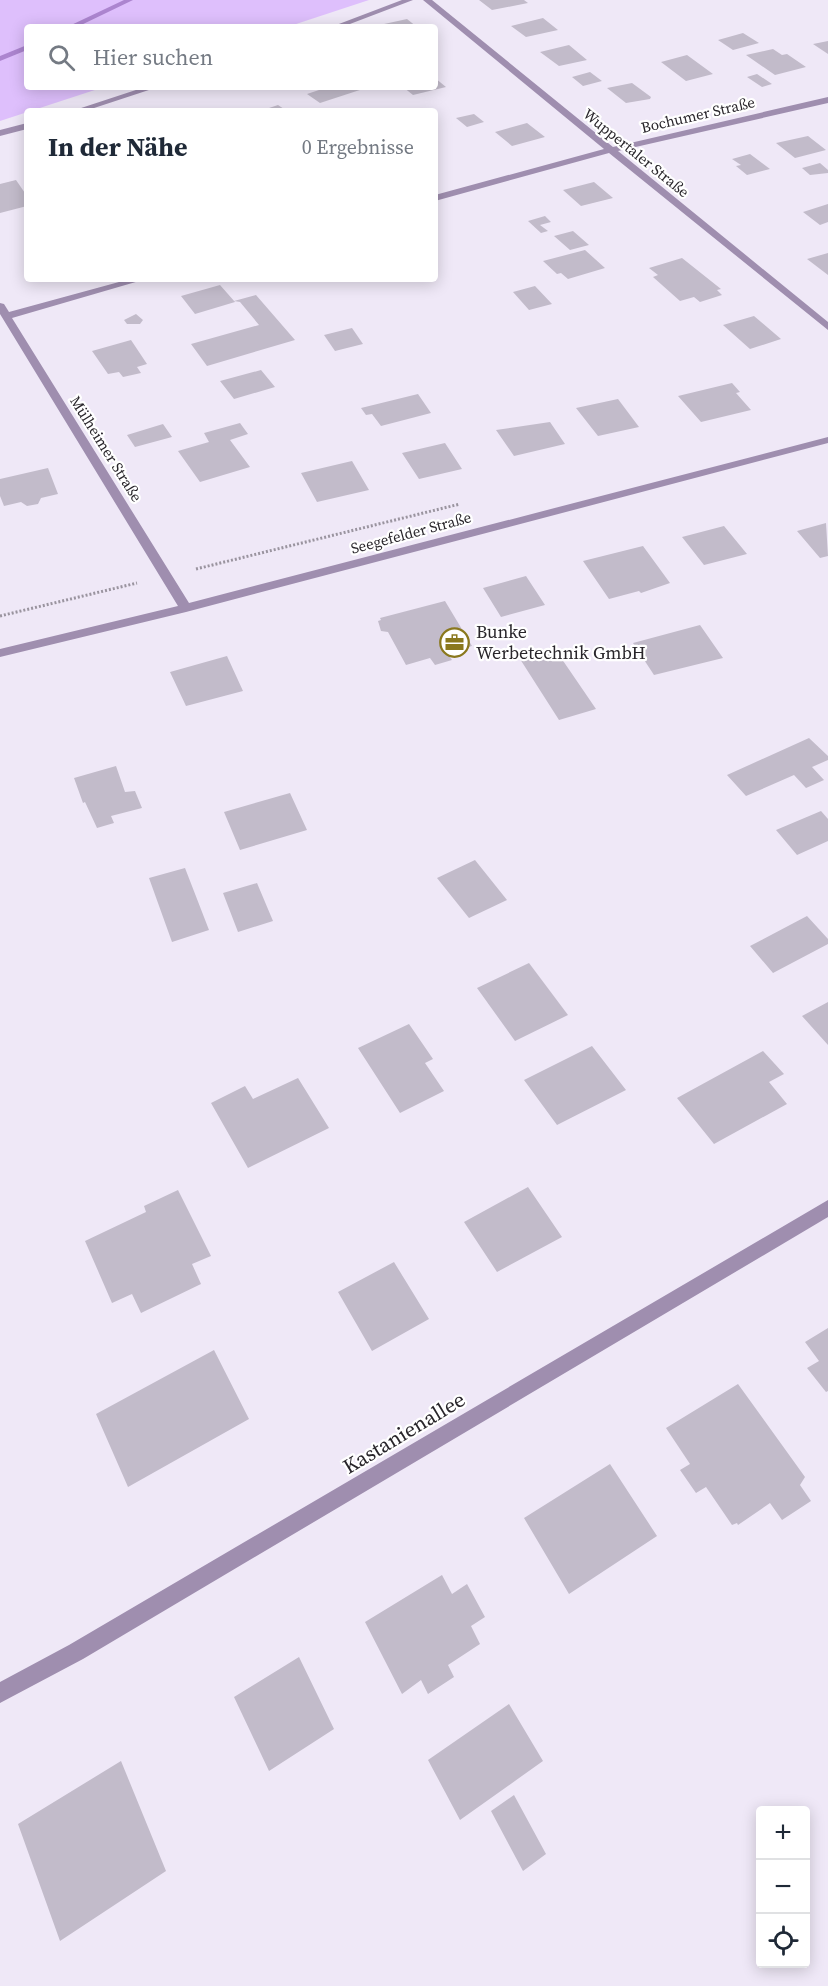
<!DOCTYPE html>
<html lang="de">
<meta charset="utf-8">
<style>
:root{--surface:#fff;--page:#f2f2f3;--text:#1f2937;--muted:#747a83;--line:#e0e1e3}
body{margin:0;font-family:"Source Serif 4",serif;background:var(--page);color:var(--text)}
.controls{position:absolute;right:18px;bottom:18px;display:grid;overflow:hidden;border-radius:6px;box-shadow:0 3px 15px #0003}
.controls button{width:54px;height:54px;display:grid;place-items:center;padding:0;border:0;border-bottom:2px solid var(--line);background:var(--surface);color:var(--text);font:30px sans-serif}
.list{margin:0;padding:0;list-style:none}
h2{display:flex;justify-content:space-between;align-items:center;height:78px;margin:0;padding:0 24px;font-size:26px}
h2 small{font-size:20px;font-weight:400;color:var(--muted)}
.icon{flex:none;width:33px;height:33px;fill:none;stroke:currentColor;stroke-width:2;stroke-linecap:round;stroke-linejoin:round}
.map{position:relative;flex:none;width:828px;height:1986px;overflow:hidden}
.search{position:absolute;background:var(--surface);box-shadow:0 3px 15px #0003;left:24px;top:24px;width:414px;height:66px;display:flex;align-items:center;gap:15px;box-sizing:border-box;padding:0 21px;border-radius:6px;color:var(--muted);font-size:22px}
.panel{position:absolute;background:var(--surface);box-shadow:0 3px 15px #0003;left:24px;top:108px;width:414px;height:174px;border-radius:6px}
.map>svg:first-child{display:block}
.green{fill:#debffc}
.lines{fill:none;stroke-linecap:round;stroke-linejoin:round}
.stream{fill:#ac85cf;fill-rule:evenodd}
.building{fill:#c2bbca}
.path{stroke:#9a949f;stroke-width:3;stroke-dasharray:2 2;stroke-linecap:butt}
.minor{fill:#9f8eaf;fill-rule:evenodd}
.labels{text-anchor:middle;stroke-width:4.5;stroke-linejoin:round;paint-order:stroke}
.far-street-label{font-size:15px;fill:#28252a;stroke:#fff}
.poi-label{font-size:18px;fill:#28252a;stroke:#fff;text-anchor:start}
.near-street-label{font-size:21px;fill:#28252a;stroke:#fff}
</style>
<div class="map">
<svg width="828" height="1986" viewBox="0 0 828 1986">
<rect width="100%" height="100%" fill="#efe8f7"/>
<path class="green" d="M0,0H369L287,27H27V87H104L0,121Z"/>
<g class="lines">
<path class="stream" d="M124,0H133L77,27H67Z
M27,45V50L0,61V56Z"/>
</g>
<path class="building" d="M479,0H524L528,3L492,10Z
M543,18L558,30L526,37L511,26Z
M407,19L417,27H375V26Z
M743,33L759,43L733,50L718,40Z
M828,41V54L813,44Z
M569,45L587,60L559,66L540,52Z
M773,49L782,55L787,54L806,67L775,75L746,55Z
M687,55L713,74L686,81L661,62Z
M590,72L602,81L583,86L572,77Z
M757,74L772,84L762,87L747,77Z
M435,78L446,87L413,95L403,87H435Z
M632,83L651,97L650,99L626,103L607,88Z
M328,87H369L320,103L307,94Z
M278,105L287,111H260Z
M474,114L484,122L467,127L456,118Z
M527,123L545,137L512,146L495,132Z
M808,136L826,150L795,158L776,143Z
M750,154L770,169L747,175L736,166L741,165L732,159Z
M820,163L828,170V173L810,175L802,168Z
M16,180L27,196V206L0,213V184Z
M594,182L613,198L581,206L563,190Z
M828,204V222L820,225L803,212Z
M545,216L551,222L540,225L548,231L541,233L528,221Z
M573,231L589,245L570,250L554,236Z
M585,250L605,268L568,279L561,273L557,274L543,261Z
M828,253V275L807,259Z
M682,258L721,289L717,290L722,295L700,302L694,297L680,301L653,277L658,275L649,268Z
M220,285L235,302L195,314L181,296Z
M535,286L552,304L529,310L513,292Z
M256,295L295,340L207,366L191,344L259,325L240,302L234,301Z
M136,314L143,320L140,324H127L124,320Z
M754,316L781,339L750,349L723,325Z
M352,328L363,344L335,351L324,335Z
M131,340L147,364L137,367L141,373L123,377L119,372L108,374L92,351Z
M261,370L275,387L234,399L220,381Z
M732,383L740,392L736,393L751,410L701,422L678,396Z
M418,394L431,413L381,426L372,414L366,415L361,408Z
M618,399L639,427L598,436L576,408Z
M550,422L565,444L514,456L496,430Z
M240,423L248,434L230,440L250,467L200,482L178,451L209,442L204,433Z
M163,424L172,437L135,447L127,435Z
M445,443L462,469L419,479L402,453Z
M352,461L369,490L317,502L301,473Z
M48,468L58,494L41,498L38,504L27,506L21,502L4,506L0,496V479Z
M826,523L828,556L820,558L797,531Z
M724,526L747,554L704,565L682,537Z
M643,546L670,583L641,593L639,591L609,599L583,561Z
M526,576L545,605L501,617L483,588Z
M445,601L472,646L447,653L452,660L435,665L430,658L406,665L388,632L381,631L378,621L381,620L380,618Z
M700,625L723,658L654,675L633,643Z
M555,649L596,709L559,720L520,659Z
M227,656L243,691L186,706L170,672Z
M809,738L828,756V760L812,767L824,780L806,788L794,775L746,796L727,775Z
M116,766L125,792L135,791L142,808L111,816L114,823L97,828L85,802L83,803L74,778Z
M290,793L307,830L240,850L224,812Z
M821,811L828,819V841L797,855L776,830Z
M475,860L507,900L469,918L437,878Z
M185,868L209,930L172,942L149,878Z
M257,883L273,921L238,932L223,893Z
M807,916L828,939V944L773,973L750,946Z
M529,963L568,1015L515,1041L477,988Z
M828,1002V1045L802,1016Z
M409,1024L433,1059L425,1063L444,1091L400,1113L358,1048Z
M592,1046L626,1090L557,1125L524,1080Z
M763,1051L784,1074L769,1082L787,1104L714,1144L677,1098Z
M298,1078L329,1128L248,1168L211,1103L245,1086L253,1099Z
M528,1187L562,1237L497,1272L464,1222Z
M178,1190L211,1256L192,1264L201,1284L141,1313L132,1294L112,1303L85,1241L146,1212L144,1206Z
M394,1262L429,1319L372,1351L338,1292Z
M828,1328V1391L826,1392L807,1368L819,1361L805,1342Z
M214,1350L249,1419L128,1487L96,1414Z
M738,1384L805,1477L800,1485L811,1501L782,1520L770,1503L738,1525L737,1523L732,1525L706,1487L696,1493L680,1470L690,1464L666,1428Z
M610,1464L657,1536L569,1594L524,1518Z
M442,1575L452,1594L467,1584L485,1617L471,1626L480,1644L448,1665L454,1677L428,1694L421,1680L402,1694L365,1622Z
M299,1657L334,1729L269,1771L234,1697Z
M509,1704L543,1761L460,1820L428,1760Z
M121,1761L166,1871L60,1941L18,1824Z
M514,1795L546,1854L523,1871L491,1811Z"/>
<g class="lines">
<path class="path" d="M196,569L460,504
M0,616L137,583"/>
<path class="minor" d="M402,0H413L342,27H331Z
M423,0H432L613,147L828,97V103L618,151L828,322V330L609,153L435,201V195L604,149Z
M145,87H158L85,111H72Z
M27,123V129L0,136V130Z
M130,279H146L12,318L189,603L828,437V443L186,612L0,657V649L178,606L0,314V303L4,304L9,312Z
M828,1200V1217L83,1659L0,1703V1682L69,1645Z"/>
</g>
<defs>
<symbol id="office-ring" viewBox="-11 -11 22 22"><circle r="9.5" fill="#fff" stroke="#8a781d" stroke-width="1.5"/><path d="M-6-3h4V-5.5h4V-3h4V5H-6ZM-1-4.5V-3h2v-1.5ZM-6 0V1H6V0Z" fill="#8a781d"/></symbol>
</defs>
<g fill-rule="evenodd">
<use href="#office-ring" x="438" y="626" width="33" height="33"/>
</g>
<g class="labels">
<g class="far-street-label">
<text transform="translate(698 115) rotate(-13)" y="5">Bochumer Straße</text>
<text transform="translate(636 153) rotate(39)" y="5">Wuppertaler Straße</text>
<text transform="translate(106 449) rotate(58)" y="5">Mülheimer Straße</text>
<text transform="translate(411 533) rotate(-15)" y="5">Seegefelder Straße</text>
</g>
<g class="poi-label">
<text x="476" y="638">Bunke<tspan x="476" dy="21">Werbetechnik GmbH</tspan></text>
</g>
<g class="near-street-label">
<text transform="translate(404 1433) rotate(-31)" y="7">Kastanienallee</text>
</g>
</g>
</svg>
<div class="controls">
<button>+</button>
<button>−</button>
<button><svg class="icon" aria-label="locate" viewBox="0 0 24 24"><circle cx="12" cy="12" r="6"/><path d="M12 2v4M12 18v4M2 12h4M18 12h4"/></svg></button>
</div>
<div class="search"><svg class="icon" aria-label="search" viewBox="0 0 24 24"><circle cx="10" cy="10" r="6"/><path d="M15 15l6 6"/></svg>Hier suchen</div>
<section class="panel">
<h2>In der Nähe<small>0 Ergebnisse</small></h2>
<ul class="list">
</ul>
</section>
</div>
